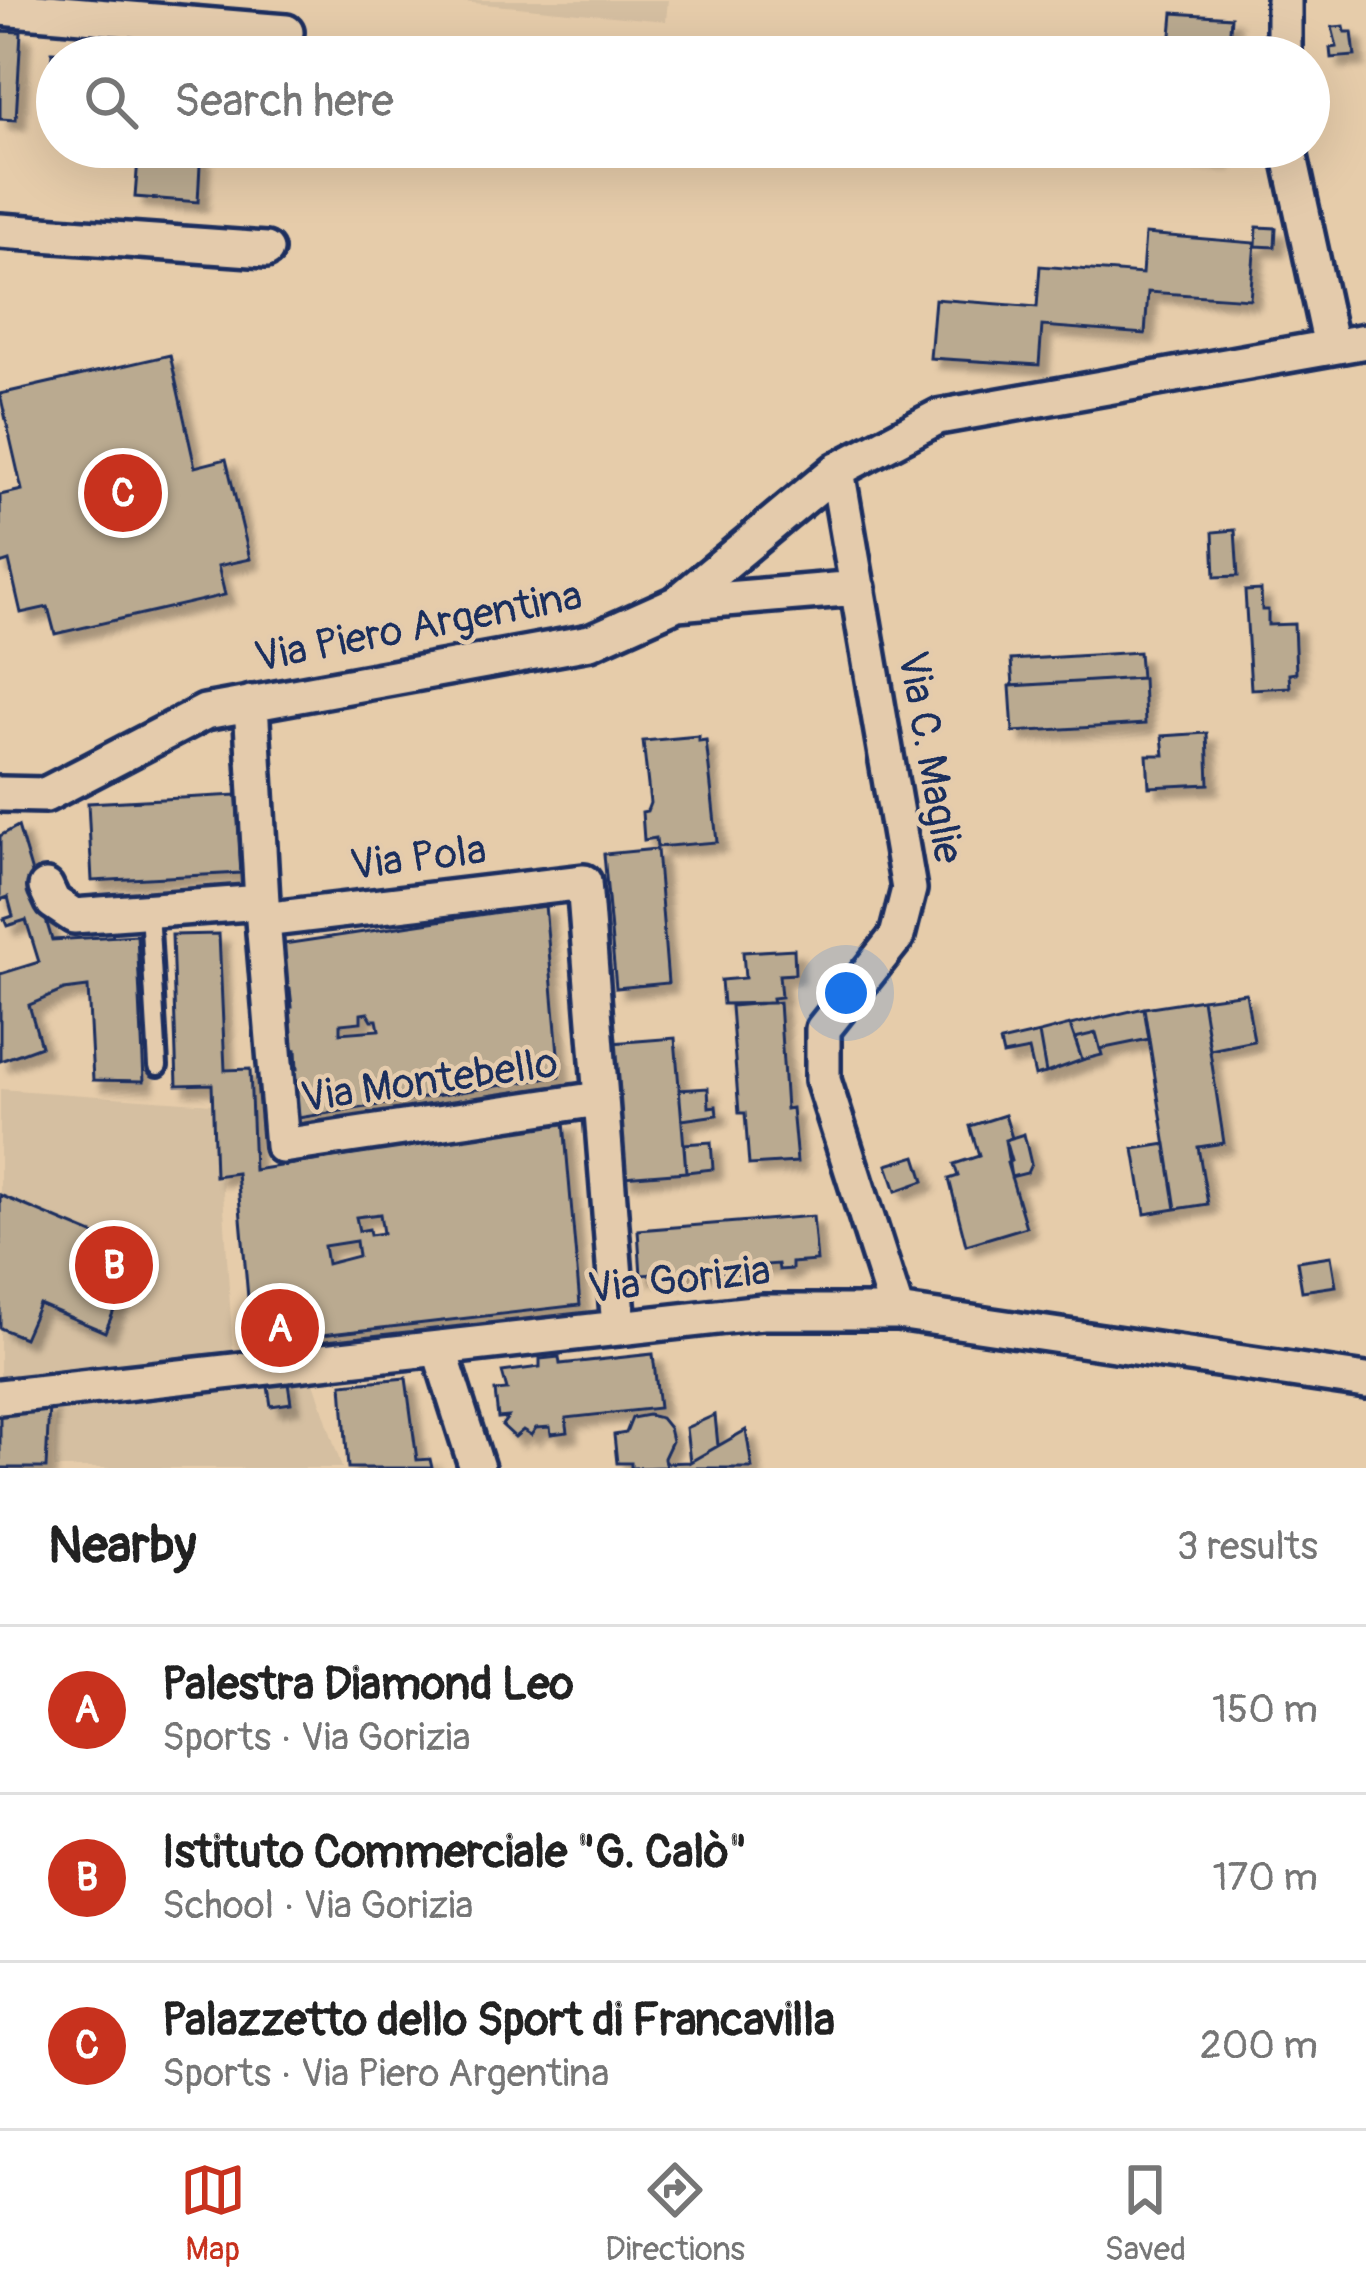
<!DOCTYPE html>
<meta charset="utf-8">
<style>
:root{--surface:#fff;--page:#f2f2f2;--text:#222;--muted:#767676;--line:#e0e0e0;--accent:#c8321e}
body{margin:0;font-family:Pangolin,sans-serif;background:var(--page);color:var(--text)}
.you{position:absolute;left:846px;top:993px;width:42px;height:42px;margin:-30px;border:9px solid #fff;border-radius:50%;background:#1a73e8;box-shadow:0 0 0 18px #1a73e833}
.badge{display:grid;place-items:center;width:78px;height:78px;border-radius:50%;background:var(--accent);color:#fff;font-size:39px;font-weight:700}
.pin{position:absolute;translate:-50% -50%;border:6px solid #fff;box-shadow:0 3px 12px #0006}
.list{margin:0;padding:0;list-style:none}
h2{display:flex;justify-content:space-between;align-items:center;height:156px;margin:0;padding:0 48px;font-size:51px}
h2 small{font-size:39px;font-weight:400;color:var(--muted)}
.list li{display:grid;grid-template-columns:78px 1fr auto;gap:36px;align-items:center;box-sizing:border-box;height:168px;padding:0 48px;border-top:3px solid var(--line)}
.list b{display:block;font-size:45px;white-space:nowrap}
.list p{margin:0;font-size:39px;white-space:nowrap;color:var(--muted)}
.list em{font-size:39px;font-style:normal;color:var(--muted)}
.icon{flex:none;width:66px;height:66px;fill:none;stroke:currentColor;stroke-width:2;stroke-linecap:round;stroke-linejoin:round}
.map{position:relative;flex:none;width:1366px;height:1468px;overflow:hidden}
.search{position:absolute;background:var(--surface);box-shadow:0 12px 48px #0002;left:36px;right:36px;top:36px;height:132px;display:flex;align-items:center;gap:30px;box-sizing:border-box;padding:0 42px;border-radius:66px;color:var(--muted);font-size:45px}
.sheet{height:660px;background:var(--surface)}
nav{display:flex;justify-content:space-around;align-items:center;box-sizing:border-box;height:168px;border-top:3px solid var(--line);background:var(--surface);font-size:33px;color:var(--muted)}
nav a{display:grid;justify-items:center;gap:6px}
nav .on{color:var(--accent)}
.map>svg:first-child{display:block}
.built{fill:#d5bfa1}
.building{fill:#baaa90;stroke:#1b2f5e;stroke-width:3;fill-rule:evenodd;filter:url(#shadow)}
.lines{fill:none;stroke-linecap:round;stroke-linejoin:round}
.service-casing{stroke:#1b2f5e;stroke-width:26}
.minor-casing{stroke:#1b2f5e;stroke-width:42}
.service{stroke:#e4cbac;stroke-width:16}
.minor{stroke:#e4cbac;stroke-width:33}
.labels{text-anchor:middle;stroke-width:9;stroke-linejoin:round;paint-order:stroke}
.street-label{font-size:42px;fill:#1b2f5e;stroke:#e4cbac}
</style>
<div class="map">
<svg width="1366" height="1468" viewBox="0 0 1366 1468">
<defs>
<filter id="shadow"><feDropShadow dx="9" dy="9" stdDeviation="3" flood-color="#0004"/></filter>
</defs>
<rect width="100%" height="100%" fill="#e6ccaa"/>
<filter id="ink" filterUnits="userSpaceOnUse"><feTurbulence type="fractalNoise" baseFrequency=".00833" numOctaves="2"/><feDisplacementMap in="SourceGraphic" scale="24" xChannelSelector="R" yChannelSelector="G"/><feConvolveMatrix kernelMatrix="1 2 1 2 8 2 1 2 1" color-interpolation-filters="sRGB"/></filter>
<g filter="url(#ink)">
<path class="built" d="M441,0H668L666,21Z
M0,1089L212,1104L215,1175H222L233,1354L0,1381Z
M313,1379L342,1468H54L55,1406Z"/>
<path class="building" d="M1173,13L1231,17L1228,57H1169Z
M1344,26L1345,32H1352L1355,56L1331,58L1330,48L1337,47L1332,27Z
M0,31L21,32L16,120L0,119Z
M52,52L126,57H57V133L47,132Z
M139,147H201L198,202L135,197Z
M1162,147H1221L1220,159L1162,155Z
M1257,227L1276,228L1275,247L1256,246Z
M1145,234L1255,243L1250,299L1148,292L1145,334L1042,326L1039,365L930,358L935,299L1037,307L1040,266L1142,274Z
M170,355L195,467L226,459L250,559L218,566L225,595L55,634L48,607L21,613L9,561L0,564V495L22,490L0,394Z
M1235,530L1238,576L1215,577L1213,532Z
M1261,590L1262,610H1268V625L1294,624L1296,673L1289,674L1290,687L1251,689L1245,591Z
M1139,652L1141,678L1013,686L1011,660Z
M1143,678L1145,724L1013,732L1010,686Z
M1207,733L1209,784L1149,787L1147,755H1164L1162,736Z
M699,736V741L706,740L717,842L657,847L656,838L644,840L642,812L647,811L650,803L643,741Z
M237,795L241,873L92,881L88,803Z
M18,826L52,940L137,935L144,1081L93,1080L88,987L64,990L29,1005L41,1046L0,1061V974L39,962L26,920L7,926L4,919L13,916L8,897L0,900V836Z
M657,849L668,983L616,988L604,854Z
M545,905L560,1076L292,1119L288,1070L297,1069L296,1050L286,1051L282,1007H292L290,989H281L277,945ZM368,1013L372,1020H377L379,1030L340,1033V1024L361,1022V1014Z
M219,934L225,1070L250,1069L254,1170L564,1122L580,1305L252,1343L237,1173L215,1176L212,1084L177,1085L172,935ZM380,1214L383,1233L370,1235L369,1229L359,1231L356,1217ZM356,1241L358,1256L327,1264L324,1246Z
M794,949L795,974L779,975L781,997L772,998L773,1003L723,1004L721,980L745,978L743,952Z
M1246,993L1254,1041L1210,1050L1202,999Z
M1202,999L1224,1143L1198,1147L1208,1204L1176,1209L1144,1008Z
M779,1002L786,1109L792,1108L797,1162L749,1165L745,1113H739L731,1006Z
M1144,1008L1149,1039L1100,1049L1096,1033L1075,1038L1070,1025Z
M1070,1025L1082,1060L1046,1073L1039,1033Z
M1039,1033L1046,1073L1035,1076L1029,1050L1003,1055L1000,1042Z
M1096,1033L1102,1055L1082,1060L1075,1038Z
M675,1038L686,1172L623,1177L612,1043Z
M708,1088L709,1107L716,1106L717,1115L682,1120L679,1090Z
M1005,1115L1012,1138L1005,1140L1011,1161L1007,1163L1026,1227L966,1245L949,1179L958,1176L954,1164L979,1156L970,1126Z
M1024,1134L1031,1164L1027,1173L1011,1177L1005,1140Z
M711,1142L713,1169L686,1172L684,1144Z
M1166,1144L1176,1209L1145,1214L1134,1149Z
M916,1156L924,1181L896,1191L887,1165Z
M0,1195L138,1253L105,1332L39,1304L24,1338L0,1328Z
M813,1216L817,1261L792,1263V1269L779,1270L778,1264L741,1267V1273L724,1274V1268L681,1272V1277L668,1278V1273L641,1275L638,1230Z
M1331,1256L1336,1286L1302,1291L1297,1261Z
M653,1354L659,1408L566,1418L568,1432L551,1434L550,1427L536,1428L531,1435L523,1430L515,1437L502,1425L508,1417L498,1418L495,1391L507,1390L502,1372L540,1367V1359L559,1357L560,1364Z
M287,1377L291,1403L271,1406L267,1380Z
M406,1378L417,1460L430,1459L432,1468H348L342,1384Z
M49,1405L46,1468H0V1411Z
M648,1415L661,1418L669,1428L672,1441L664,1458L666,1467L631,1468V1463H617L614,1435L626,1433L632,1418Z
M715,1415L718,1446L690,1462L686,1428Z
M746,1430L752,1468H660L666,1467L665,1463L690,1462Z"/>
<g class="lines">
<defs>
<path id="service" d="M149,911L158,1066"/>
<path id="minor" d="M1284,0V57
M0,8L286,32
M1288,147L1331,346
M0,231L266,250
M837,470L909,889L897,936L823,1029V1080L897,1312
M677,603L858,588
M251,703L263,920L282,1146L599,1099
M0,794L45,795L205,712L590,642L677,603L837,470L938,417L1366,341
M46,887L53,902L74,916L262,902
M263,920L584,882L619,1328
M439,1348L477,1468
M0,1397L762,1312H897L1366,1381"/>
</defs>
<use href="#service" class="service-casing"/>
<use href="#minor" class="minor-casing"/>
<use href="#service" class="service"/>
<use href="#minor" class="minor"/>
</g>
</g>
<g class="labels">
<g class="street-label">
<text transform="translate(418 625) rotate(-11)" y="15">Via Piero Argentina</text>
<text transform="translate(932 757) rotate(80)" y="15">Via C. Maglie</text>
<text transform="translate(418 856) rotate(-7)" y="15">Via Pola</text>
<text transform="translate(429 1079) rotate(-8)" y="15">Via Montebello</text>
<text transform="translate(679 1278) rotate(-6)" y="15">Via Gorizia</text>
</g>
</g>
</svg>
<div class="you"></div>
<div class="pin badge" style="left:280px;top:1328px">A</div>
<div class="pin badge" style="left:114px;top:1265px">B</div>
<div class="pin badge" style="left:123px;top:493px">C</div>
<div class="search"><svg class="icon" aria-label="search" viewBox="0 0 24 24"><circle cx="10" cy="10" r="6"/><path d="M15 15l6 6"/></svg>Search here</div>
</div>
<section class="sheet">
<h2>Nearby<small>3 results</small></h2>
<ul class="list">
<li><span class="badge">A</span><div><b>Palestra Diamond Leo</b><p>Sports · Via Gorizia</p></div><em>150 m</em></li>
<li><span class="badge">B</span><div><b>Istituto Commerciale &quot;G. Calò&quot;</b><p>School · Via Gorizia</p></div><em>170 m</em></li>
<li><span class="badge">C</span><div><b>Palazzetto dello Sport di Francavilla</b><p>Sports · Via Piero Argentina</p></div><em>200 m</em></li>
</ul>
</section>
<nav>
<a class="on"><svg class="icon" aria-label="map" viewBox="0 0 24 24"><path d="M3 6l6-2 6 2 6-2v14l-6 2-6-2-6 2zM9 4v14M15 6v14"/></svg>Map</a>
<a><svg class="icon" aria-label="directions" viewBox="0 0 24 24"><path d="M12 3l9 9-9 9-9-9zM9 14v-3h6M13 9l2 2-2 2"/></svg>Directions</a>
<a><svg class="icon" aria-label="saved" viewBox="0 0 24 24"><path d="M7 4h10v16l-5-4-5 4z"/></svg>Saved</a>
</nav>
